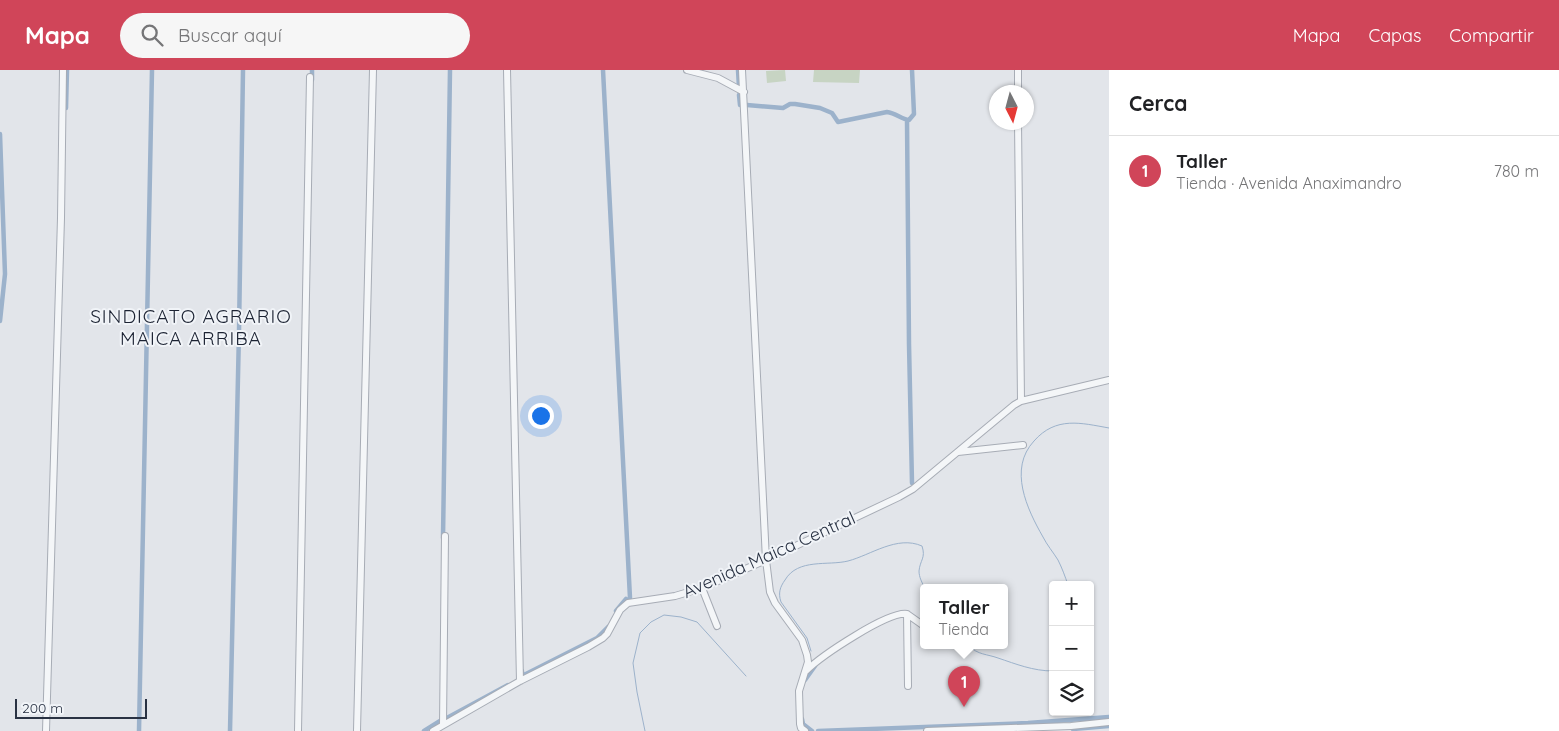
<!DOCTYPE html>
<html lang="es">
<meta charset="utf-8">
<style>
:root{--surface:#fff;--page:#f6f6f6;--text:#202124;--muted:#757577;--line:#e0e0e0;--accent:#d04559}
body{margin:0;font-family:Quicksand,sans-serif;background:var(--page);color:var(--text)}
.controls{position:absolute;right:15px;bottom:15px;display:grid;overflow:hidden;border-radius:5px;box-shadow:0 1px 4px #0004}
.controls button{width:45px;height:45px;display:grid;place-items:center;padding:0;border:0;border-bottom:1px solid var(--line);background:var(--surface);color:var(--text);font:25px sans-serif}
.compass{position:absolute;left:989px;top:15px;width:45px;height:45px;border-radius:50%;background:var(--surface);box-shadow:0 1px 4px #0004;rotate:174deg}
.scale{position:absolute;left:15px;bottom:12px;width:132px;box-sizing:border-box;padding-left:5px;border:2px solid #293243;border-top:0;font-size:14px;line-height:18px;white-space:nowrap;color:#293243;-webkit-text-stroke:4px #f1f4f8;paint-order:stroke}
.you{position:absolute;left:540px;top:345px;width:18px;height:18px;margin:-12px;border:4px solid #fff;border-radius:50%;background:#1a73e8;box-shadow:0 0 0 8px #1a73e833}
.badge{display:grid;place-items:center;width:32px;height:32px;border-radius:50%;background:var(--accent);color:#fff;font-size:16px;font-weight:700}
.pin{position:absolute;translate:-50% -41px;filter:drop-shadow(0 1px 2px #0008)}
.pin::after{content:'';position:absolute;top:26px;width:18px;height:15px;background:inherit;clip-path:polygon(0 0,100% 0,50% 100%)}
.popup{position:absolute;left:920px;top:514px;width:88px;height:65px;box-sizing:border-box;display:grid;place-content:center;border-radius:5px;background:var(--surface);filter:drop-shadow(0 1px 4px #0005);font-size:16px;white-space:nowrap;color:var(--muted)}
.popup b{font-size:19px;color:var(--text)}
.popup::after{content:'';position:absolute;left:50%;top:100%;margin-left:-10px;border:10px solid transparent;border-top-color:var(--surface)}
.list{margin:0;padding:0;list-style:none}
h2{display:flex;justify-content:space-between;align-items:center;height:65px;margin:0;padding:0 20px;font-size:21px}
h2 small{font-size:16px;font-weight:400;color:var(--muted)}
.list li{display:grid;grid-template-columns:32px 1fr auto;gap:15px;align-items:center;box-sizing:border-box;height:70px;padding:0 20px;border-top:1px solid var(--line)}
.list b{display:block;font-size:19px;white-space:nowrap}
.list p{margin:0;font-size:16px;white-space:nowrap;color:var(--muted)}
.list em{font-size:16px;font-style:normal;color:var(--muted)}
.icon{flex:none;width:28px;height:28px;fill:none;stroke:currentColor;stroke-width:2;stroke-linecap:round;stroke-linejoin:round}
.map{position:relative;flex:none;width:1109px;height:661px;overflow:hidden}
header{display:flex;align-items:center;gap:30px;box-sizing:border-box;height:70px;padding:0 25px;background:var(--accent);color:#fff}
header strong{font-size:24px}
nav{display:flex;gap:28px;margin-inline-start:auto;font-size:18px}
.search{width:350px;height:45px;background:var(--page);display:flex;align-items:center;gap:12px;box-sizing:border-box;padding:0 18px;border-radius:28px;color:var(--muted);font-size:19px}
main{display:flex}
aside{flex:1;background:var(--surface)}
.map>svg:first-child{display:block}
.green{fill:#c7d4c3}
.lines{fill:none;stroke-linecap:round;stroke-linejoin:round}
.stream{stroke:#9cb2cb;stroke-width:1}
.canal{stroke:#9cb2cb;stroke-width:4.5}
.minor-casing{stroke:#a7acb5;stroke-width:8}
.minor{stroke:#f4f6f8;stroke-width:6}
.labels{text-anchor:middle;stroke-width:4;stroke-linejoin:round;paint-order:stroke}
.street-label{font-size:18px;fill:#293243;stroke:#f1f4f8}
.neighbourhood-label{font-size:19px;letter-spacing:1px;fill:#1c2333;stroke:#f1f4f8}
</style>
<header>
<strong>Mapa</strong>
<div class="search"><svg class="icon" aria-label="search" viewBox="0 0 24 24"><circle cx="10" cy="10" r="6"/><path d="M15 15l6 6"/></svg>Buscar aquí</div>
<nav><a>Mapa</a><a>Capas</a><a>Compartir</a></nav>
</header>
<main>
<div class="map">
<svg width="1109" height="661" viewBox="0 0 1109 661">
<rect width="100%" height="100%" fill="#e2e5ea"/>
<path class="green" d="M785,0L786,11L767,13L766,1Z
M814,0H860L859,13L813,12Z"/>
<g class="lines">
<path class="stream" d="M1068,515C1065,506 1062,498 1058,490C1053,482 1047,475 1043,467C1027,439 1008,399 1034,371C1056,346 1081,353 1109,358
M969,576C978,585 987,584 998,588C1016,594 1033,601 1053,601
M811,581L807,568L781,532C778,523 780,517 785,510C798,488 828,496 848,491C871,485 897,465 922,476C926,488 920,490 919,501C919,507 922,513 925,518
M645,661L637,622L633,593L640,563L651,552L664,545L681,547L697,552L746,606"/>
<path class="canal" d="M603,0L630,528
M738,0L739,17
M312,10V0
M739,25L740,35
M747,35L783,38L790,34H795L820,38L832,43L838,52L887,42C896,43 901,49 909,50L914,44L912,0
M66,38L67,0
M907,50L909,274L912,413
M0,64L5,204L0,251
M443,468L450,0
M616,541L626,529
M522,601V606L597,568L608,557
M805,610L815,596
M445,649L508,615
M802,649L803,654L812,661
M1073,659L1109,656
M139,661L152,0
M230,661L239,262L243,0
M424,661L440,651
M818,661L1028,653L1109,647"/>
<defs>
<path id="minor" d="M507,0L520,611
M687,0L718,8L744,22
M742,0L766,490L770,522L775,533L802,570L807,585L808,592L799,621L800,654L801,658L805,661
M1018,0V22
M1018,52L1021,331
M958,382L1023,375
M702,518L717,556
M907,544L908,616
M806,601C821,586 888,541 907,544L924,556
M443,655L445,466
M46,661L61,148L63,0
M298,661L310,7
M357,661L373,0
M433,661L520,611L588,577L603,568L607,564L620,540L628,533L675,526L702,518L766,490L899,427L913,419L1014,335L1021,331L1109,310
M927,661L1071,656L1109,652"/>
</defs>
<use href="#minor" class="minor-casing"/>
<use href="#minor" class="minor"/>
</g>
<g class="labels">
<g class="street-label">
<text transform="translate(769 485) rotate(-24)" y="6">Avenida Maica Central</text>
</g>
<g class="neighbourhood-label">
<text x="191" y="253">SINDICATO AGRARIO<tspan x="191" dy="22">MAICA ARRIBA</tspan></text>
</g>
</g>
</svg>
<div class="controls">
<button>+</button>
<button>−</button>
<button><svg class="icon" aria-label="layers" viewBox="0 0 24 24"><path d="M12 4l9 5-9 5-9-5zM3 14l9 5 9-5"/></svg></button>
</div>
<svg class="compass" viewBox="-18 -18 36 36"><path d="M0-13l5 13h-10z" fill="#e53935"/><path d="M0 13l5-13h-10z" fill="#757577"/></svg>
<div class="scale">200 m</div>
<div class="you"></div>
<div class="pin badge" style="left:964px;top:637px">1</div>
<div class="popup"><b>Taller</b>Tienda</div>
</div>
<aside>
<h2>Cerca<small></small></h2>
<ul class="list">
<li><span class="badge">1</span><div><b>Taller</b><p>Tienda · Avenida Anaximandro</p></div><em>780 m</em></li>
</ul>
</aside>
</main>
